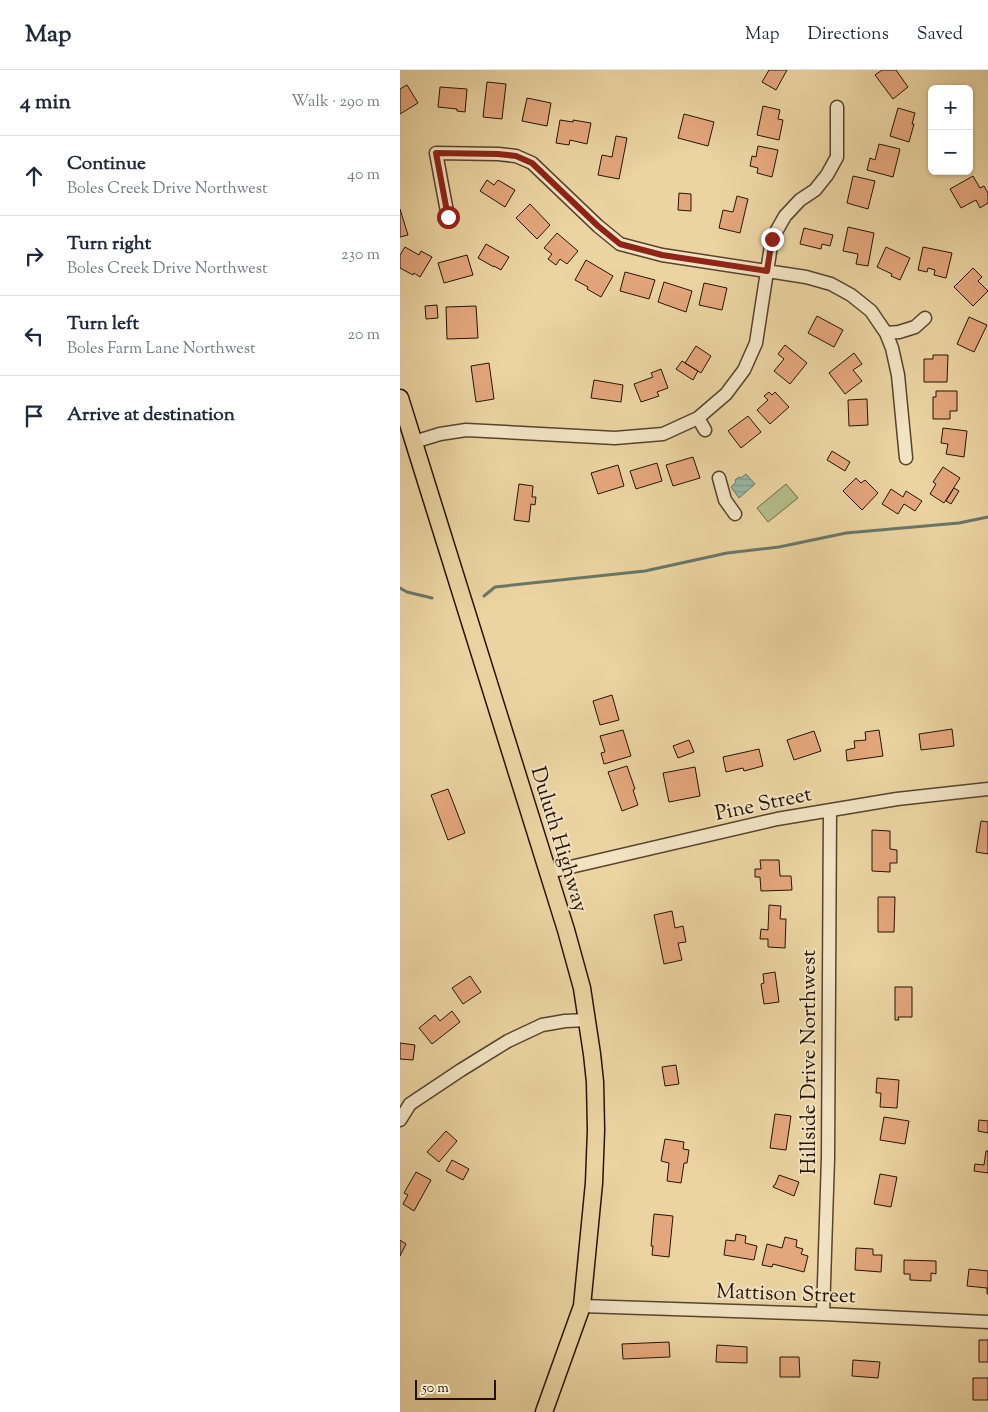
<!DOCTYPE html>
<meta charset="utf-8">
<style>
:root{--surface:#fff;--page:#f2f2f3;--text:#1f2937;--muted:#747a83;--line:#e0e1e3}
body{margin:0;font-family:"Sorts Mill Goudy",serif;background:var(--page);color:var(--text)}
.controls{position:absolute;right:15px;top:15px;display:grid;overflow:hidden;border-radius:8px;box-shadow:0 1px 4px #0004}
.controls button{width:45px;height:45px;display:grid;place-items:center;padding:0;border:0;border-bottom:1px solid var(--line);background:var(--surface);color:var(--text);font:25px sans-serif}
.scale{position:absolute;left:15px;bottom:12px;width:81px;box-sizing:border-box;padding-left:5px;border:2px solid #251406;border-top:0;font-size:14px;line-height:18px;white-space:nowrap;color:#251406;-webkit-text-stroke:4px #f2e3c3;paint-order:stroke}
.stop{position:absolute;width:15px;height:15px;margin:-11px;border:4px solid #8f2418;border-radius:50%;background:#fff}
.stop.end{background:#8f2418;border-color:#fff;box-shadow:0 1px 5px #0008}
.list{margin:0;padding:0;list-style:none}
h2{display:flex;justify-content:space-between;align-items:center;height:65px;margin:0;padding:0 20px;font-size:21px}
h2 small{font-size:16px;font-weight:400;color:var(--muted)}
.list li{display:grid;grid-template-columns:32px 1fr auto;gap:15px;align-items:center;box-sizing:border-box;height:80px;padding:0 20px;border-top:1px solid var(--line)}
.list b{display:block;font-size:19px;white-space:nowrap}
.list p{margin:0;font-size:16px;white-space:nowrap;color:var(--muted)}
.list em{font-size:16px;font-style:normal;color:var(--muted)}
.icon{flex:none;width:28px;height:28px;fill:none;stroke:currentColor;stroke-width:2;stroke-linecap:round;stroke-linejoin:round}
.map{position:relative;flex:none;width:588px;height:1342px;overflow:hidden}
header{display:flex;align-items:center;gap:30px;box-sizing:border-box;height:70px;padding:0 25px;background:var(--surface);border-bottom:1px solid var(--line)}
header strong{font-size:24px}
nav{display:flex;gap:28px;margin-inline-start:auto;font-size:18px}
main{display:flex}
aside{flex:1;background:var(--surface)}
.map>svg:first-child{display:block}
.pitch{fill:#b4bd88;stroke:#6c6847}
.water{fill:url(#water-rules);stroke:#6a7667}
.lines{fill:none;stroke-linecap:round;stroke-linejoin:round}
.stream{stroke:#6a7667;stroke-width:3}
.building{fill:#e4a67c;stroke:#251406}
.minor-casing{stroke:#56442d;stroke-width:15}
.major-casing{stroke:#251406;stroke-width:19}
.minor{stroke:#f2e3c3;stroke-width:12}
.major{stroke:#ebd4a2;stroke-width:16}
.route{stroke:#8f2418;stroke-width:6}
.labels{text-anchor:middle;stroke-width:4;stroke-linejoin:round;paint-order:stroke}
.street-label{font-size:21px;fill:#251406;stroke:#f2e3c3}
</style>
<header>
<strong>Map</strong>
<nav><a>Map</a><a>Directions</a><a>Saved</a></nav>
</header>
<main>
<aside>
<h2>4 min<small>Walk · 290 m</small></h2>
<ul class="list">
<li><svg class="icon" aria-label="ahead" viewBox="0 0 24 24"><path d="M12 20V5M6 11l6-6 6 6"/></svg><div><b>Continue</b><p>Boles Creek Drive Northwest</p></div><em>40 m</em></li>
<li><svg class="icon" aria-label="right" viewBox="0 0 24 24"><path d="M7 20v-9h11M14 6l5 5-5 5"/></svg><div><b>Turn right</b><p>Boles Creek Drive Northwest</p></div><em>230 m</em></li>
<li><svg class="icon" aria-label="left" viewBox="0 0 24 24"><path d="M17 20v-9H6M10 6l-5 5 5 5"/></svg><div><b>Turn left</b><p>Boles Farm Lane Northwest</p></div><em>20 m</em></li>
<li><svg class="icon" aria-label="arrive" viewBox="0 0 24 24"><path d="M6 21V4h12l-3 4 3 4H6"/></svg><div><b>Arrive at destination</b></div></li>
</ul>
</aside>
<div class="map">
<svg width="588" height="1342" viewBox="0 0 588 1342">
<defs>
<pattern id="water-rules" width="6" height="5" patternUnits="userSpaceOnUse" patternTransform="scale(1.25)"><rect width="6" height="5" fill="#98b8a7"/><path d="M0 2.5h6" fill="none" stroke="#839d8e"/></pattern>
</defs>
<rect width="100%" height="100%" fill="#ebd4a2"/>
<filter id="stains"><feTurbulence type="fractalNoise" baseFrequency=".004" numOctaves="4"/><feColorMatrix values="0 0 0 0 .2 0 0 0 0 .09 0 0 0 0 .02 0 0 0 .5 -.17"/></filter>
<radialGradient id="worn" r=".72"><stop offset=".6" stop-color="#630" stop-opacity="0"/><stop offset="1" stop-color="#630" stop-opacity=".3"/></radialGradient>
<path class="pitch" d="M386,414L398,428L368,452L357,438Z"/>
<path class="water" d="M346,404L355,414L339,428L331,417L336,412L335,410L339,407L341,408Z"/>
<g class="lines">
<path class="stream" d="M0,518L7,522L32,528
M84,526L95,517L245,501L327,483L379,477L446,463L559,453L588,447"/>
</g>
<path class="building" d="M369,0H387L376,20L362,12Z
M482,0H496L508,17L493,29L475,5Z
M87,12L106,14L102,49L83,47Z
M7,15L18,33L0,44V19Z
M40,17L67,19L65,42L57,41V39L38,37Z
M127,28L151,33L147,56L122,51Z
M363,36L380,40L378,49L383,50L379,70L357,65Z
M498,38L515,43L512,54H514L509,72L490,66Z
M284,44L314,52L308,76L278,68Z
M160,50L173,52V50L191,53L187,74L170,70L169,75L156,73Z
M216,66L227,68L219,109L198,105L202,85L212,87Z
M479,74L500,79L493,107L467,100L470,88L475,90Z
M358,76L378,80L372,107L357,103L358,98L350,96L352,86L356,87Z
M453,106L475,111L468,139L447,133Z
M573,106L580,118L584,116L588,123V133L580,138L576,130L561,138L550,119Z
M87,110L94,115L98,110L115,120L105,137L80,121Z
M279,123L291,124V141L278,140Z
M337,126L348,129L340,163L319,158L323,140L333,142Z
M130,134L150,155L137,169L116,148Z
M0,139L8,165L0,167Z
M448,157L474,163L468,196L456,194L458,184L443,181Z
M404,158L433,165L430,176L422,174L421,179L400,174Z
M157,163L178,181L167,194L160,189L156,195L148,189L152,184L144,178Z
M86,174L109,187L101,200L94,196V197L78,188Z
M5,177L19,185L21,181L32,187L20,207L14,203L13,205L0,198V185Z
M486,177L510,188L500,210L491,206L492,204L477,197Z
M523,177L552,183L546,208L534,205L535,200L528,198L527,202L518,200Z
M67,185L73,205L44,213L38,193Z
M186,190L213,206L201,227L187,219L188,217L175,210Z
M573,198L582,207L578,211L588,221L573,236L554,217Z
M225,202L255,210L249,229L220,221Z
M264,212L292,221L286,242L258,232Z
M304,213L327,218L322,240L299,235Z
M37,235L38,248L26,249L25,236Z
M76,236L78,268L47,269L46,237Z
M417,246L443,260L434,277L408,263Z
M569,247L587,255L574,282L557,274Z
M385,275L407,293L390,314L374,301L384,289L378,284Z
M296,276L311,286L301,303L285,293Z
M454,283L462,294L453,300L462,311L445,324L429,303Z
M533,285H548L547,312H524V289H533Z
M282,291L298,301L293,310L276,299Z
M89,293L94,329L76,332L71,296Z
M261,299L268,318L257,322L259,326L241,332L234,314L253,307L251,303Z
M194,310L223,315L221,332L191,328Z
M536,321H557V341H550V349H533V327H536Z
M369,322L372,325L375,322L389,337L370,354L357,340L368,330L364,326Z
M467,329L468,355L449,356L448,330Z
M348,346L361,362L341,378L328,361Z
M543,358L567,361L564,387L546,384L548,374L541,373Z
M432,381L450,392L445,401L427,390Z
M293,387L300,408L273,416L266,395Z
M257,393L262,411L236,419L230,401Z
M218,395L224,416L198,424L191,403Z
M543,397L560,408L544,433L530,424L536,414L533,412Z
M456,408L461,413L465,410L478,423L462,440L443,421Z
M119,414L133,416L132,427H136L135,435L131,434L129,452L114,450Z
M554,418L559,421L551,434L546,431Z
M491,419L503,427L506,421L522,431L515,441L504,434L498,444L482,434Z
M212,625L219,650L200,655L193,631Z
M552,659L554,676L521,680L519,664Z
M223,660L231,686L204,694L201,683L205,682L200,666Z
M479,660L483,686L447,691L446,680L455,678L454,671L466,670L465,662Z
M414,661L421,681L394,690L387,670Z
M289,670L294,682L278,688L273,676Z
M359,679L363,696L344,701L343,698L326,702L323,687Z
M227,696L235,719L233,720L238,735L222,741L208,702Z
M295,697L300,726L269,732L263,703Z
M48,719L65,763L48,770L31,725Z
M581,751L588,752V784L576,782Z
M472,760L490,761V779L497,780V793H490V802L472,801Z
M360,790H379L380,806H391L392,820L361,821L360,807H355V799H361Z
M478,827H495L494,862H478Z
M369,835L381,836L380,849H386L385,878L368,877V869H360L361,859L368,860Z
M272,841L275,858L283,856L286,872L278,873L282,890L264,894L254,845Z
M375,902L379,932L364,934L361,914L364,913L363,904Z
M70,906L81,922L63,934L52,918Z
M495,917H512V947H498L499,950H495Z
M52,941L60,952L32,974L19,958L35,945L40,951Z
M0,973L15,975L13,990L0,989Z
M276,995L279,1014L265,1016L262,997Z
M477,1008L499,1010L497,1038L480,1037L481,1023H476Z
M375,1044L391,1046L386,1080L370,1078Z
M484,1047L509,1051L505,1074L480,1070Z
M579,1050L588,1051V1063L578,1061Z
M46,1061L57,1071L39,1092L27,1082Z
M265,1069L284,1072L283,1079L289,1080L287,1093H284L281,1113L267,1111L269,1093L261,1091Z
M586,1081H588V1103L574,1101L575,1094L584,1095Z
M52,1090L69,1099L63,1110L46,1101Z
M16,1102L31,1110L14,1141L3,1134L8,1125L4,1123Z
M480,1104L497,1107L491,1137L474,1134Z
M379,1105L399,1112L394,1126L373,1117L374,1115H375Z
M254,1144L273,1146L269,1187L252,1185L253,1176H251Z
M336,1164L346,1166L345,1173L357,1176L354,1190L324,1185L326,1170L335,1171Z
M385,1167L397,1170L396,1177L403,1179L401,1184L408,1186L404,1202L373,1194L372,1197L362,1195L367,1174L382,1178Z
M0,1170L6,1174L0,1186Z
M456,1178L473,1179V1185H482L481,1202L455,1200Z
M504,1190L536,1191V1204L531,1203V1211L510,1210V1204H504Z
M569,1199L588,1201V1224H587V1218L567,1216Z
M579,1270H588V1292H579Z
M269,1272L270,1287L223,1289L222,1274Z
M317,1275L347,1277V1293L316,1292Z
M380,1287H399L400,1307H380Z
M453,1290L480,1292L478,1308L452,1306Z
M573,1308H588V1330H573Z"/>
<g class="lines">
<defs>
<path id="minor" d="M48,147L36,83L98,84L116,86L132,93L198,156L220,174L262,185L406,207L431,214L451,225L471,241L486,263L492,278L498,305L506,388
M486,263L499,262L515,257L525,248
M298,348L305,360
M14,372L40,364L66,360L215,368L263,364L298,348L326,324L344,300L356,273L372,169L385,146L400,130L415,120L427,105L437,87V37
M319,408L325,430L335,444
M149,802L377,749L497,729L588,719
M0,1050L10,1034L61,1000L108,971L142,955L165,951L187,950
M182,1236L423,1244L588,1252
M423,1244L428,1088L430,740"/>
<path id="major" d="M0,328L166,860L182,918L192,984L195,1012L196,1060L194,1113L182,1236L144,1342"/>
</defs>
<use href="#minor" class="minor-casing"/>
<use href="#major" class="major-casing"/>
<use href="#minor" class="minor"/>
<use href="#major" class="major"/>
</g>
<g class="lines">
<path class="route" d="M48,147L36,83L98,84L116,86L132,93L198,156L220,174L262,185L367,201L372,169"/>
</g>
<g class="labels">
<g class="street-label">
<text transform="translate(363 733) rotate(-12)" y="7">Pine Street</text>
<text transform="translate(160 769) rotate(73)" y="7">Duluth Highway</text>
<text transform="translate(408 992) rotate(-90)" y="7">Hillside Drive Northwest</text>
<text transform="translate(386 1223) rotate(2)" y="7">Mattison Street</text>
</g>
</g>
<rect width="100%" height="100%" filter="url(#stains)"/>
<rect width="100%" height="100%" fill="url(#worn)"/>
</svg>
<div class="controls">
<button>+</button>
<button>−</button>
</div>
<div class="scale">50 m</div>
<div class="stop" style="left:48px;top:147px"></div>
<div class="stop end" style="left:372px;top:169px"></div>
</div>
</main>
